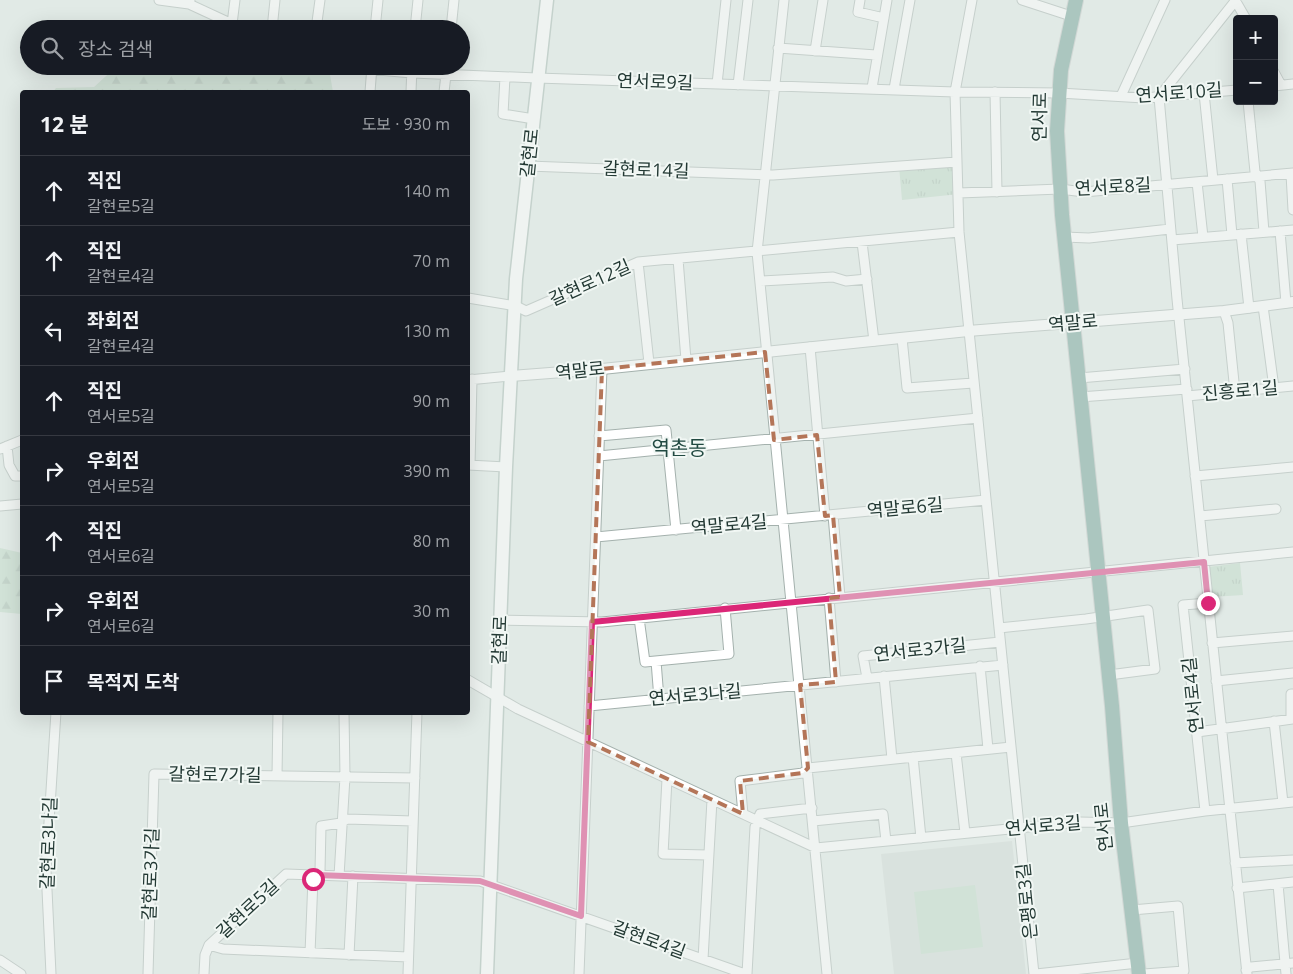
<!DOCTYPE html>
<html lang="ko">
<meta charset="utf-8">
<style>
:root{--surface:#171b24;--page:#242831;--text:#f1f3f6;--muted:#9ea1a6;--line:#363941}
body{margin:0;font-family:"Open Sans","Noto Sans KR",sans-serif;background:var(--page);color:var(--text)}
.controls{position:absolute;right:15px;top:15px;display:grid;overflow:hidden;border-radius:5px;box-shadow:0 5px 20px #0002}
.controls button{width:45px;height:45px;display:grid;place-items:center;padding:0;border:0;border-bottom:1px solid var(--line);background:var(--surface);color:var(--text);font:25px sans-serif}
.stop{position:absolute;width:15px;height:15px;margin:-11px;border:4px solid #db2777;border-radius:50%;background:#fff}
.stop.end{background:#db2777;border-color:#fff;box-shadow:0 1px 5px #0008}
.list{margin:0;padding:0;list-style:none}
h2{display:flex;justify-content:space-between;align-items:center;height:65px;margin:0;padding:0 20px;font-size:21px}
h2 small{font-size:16px;font-weight:400;color:var(--muted)}
.list li{display:grid;grid-template-columns:32px 1fr auto;gap:15px;align-items:center;box-sizing:border-box;height:70px;padding:0 20px;border-top:1px solid var(--line)}
.list b{display:block;font-size:19px;white-space:nowrap}
.list p{margin:0;font-size:16px;white-space:nowrap;color:var(--muted)}
.list em{font-size:16px;font-style:normal;color:var(--muted)}
.icon{flex:none;width:28px;height:28px;fill:none;stroke:currentColor;stroke-width:2;stroke-linecap:round;stroke-linejoin:round}
.map{position:relative;flex:none;width:1293px;height:974px;overflow:hidden}
.search{position:absolute;background:var(--surface);box-shadow:0 5px 20px #0002;left:20px;top:20px;width:450px;height:55px;display:flex;align-items:center;gap:12px;box-sizing:border-box;padding:0 18px;border-radius:28px;color:var(--muted);font-size:19px}
.panel{position:absolute;background:var(--surface);box-shadow:0 5px 20px #0002;left:20px;top:90px;width:450px;height:625px;border-radius:5px}
.map>svg:first-child{display:block}
.built{fill:#cfdad5}
.forest{fill:url(#forest-firs)}
.park{fill:url(#park-tufts)}
.pitch{fill:#bcd9c5}
.lines{fill:none;stroke-linecap:round;stroke-linejoin:round}
.minor-casing{stroke:#a4b1ad;stroke-width:11}
.tertiary-casing{stroke:#a4b1ad;stroke-width:12}
.secondary-casing{stroke:#a1b5ae;stroke-width:15}
.primary-casing{stroke:#bdc4c2;stroke-width:16}
.minor{stroke:#fff;stroke-width:9}
.tertiary{stroke:#fff;stroke-width:10}
.secondary{stroke:#fff;stroke-width:12}
.primary{stroke:#699b90;stroke-width:14}
.route{stroke:#db2777;stroke-width:6}
.marked{fill:none;stroke:#b47558;stroke-width:4;stroke-dasharray:10 6;stroke-linejoin:round}
.labels{text-anchor:middle;stroke-width:4;stroke-linejoin:round;paint-order:stroke}
.street-label{font-size:18px;fill:#233934;stroke:#f1f7f4}
.quarter-label{font-size:20px;fill:#214941;stroke:#f1f7f4}
</style>
<div class="map">
<svg width="1293" height="974" viewBox="0 0 1293 974">
<defs>
<pattern id="forest-firs" width="22" height="20" patternUnits="userSpaceOnUse" patternTransform="scale(1.25)"><rect width="22" height="20" fill="#bcd9c5"/><path d="M5 1l3.5 6h-7zM16 11l3.5 6h-7z" fill="#a1bbaa"/></pattern>
<pattern id="park-tufts" width="24" height="20" patternUnits="userSpaceOnUse" patternTransform="scale(1.25)"><rect width="24" height="20" fill="#bcd9c5"/><path d="M3 7l-1-3M5 7V3M7 7l1-3M15 17l-1-3M17 17v-4M19 17l1-3" fill="none" stroke="#a1bbaa"/></pattern>
</defs>
<rect width="100%" height="100%" fill="#e1eae6"/>
<path class="built" d="M1012,841L1026,974H894L881,854Z"/>
<path class="forest" d="M117,66H303L330,75L333,92H53L56,88L94,87Z
M0,548L22,553V614L0,612Z"/>
<path class="park" d="M957,163L959,194L902,200L899,166Z
M1240,563L1243,595L1212,597L1208,567Z"/>
<path class="pitch" d="M975,885L983,947L921,954L914,892Z"/>
<g class="lines">
<defs>
<path id="minor" d="M159,0L189,4L190,0
M187,0L189,4L243,29
M784,0L757,252L827,974
M860,0L858,12L884,18
M972,0L955,92L959,232L1034,974
M1022,0L1071,16
M1235,0L1246,19
M1236,0L1159,97L1177,299L1247,974
M232,24L235,0
M272,29L275,0
M316,29L320,0
M375,29L378,0
M415,29L418,0
M451,29L454,0
M778,48L876,55
M815,51L823,0
M333,66L412,73L537,78L955,92L1059,93L1144,98L1237,90
M1274,72L1281,85
M505,77L503,114L534,119
M717,84L726,0
M738,85L748,0
M1274,86L1293,84
M872,88L887,0
M894,89L910,0
M370,92L372,66
M411,92L412,66
M444,92L447,66
M995,92L997,192
M1204,93L1213,180
M1121,96L1165,0
M1248,101L1255,172L1260,181L1264,232
M528,166L773,175L957,162
M1291,174L1293,210
M1227,179L1232,235
M1197,182L1203,237
M959,193L1060,189L1084,192L1293,173
M1280,231L1286,303
M1241,234L1249,308
M1064,237L1089,238L1170,229
M1172,240L1293,230
M862,242L874,341
M678,259L686,360
M638,262L649,363
M760,281L833,277L846,281L867,279
M468,298L516,306L526,311L638,262L959,232
M1263,306L1274,388
M1224,311L1228,323L1235,392
M902,338L907,388L973,383
M810,347L825,516
M1079,378L1185,369
M468,380L511,376
M1187,396L1293,386
M1080,397L1187,389
M599,436L666,430L676,530
M7,446L9,465L15,476H22
M0,449L22,440
M599,456L978,418
M468,465L506,467
M470,465L472,379
M1195,476L1293,467
M0,506L22,504
M833,515L840,597
M1200,516L1276,509
M596,537L986,500
M829,598L836,682
M639,618L645,662L729,654L725,608
M500,620L602,622L1293,552
M999,628L1086,619L1148,610L1155,669L1109,675
M1212,643L1293,636
M656,661L659,699
M980,666L988,749
M884,676L892,759
M867,678L863,656L1000,642
M468,680L518,709L816,848L1080,822L1121,823L1205,811L1293,802
M1216,681L1293,673
M589,706L1003,665
M1291,719V694H1293
M1274,721L1283,803
M1197,732L1293,719
M956,753L965,833
M913,757L921,838
M277,776L278,712
M667,779L663,854L708,855
M1205,811L1183,605L1208,603
M743,814L740,781L803,773L808,768L1011,747
M813,821L883,814L886,841
M1235,863L1293,860
M339,876L345,777L344,712
M1278,884L1286,974
M1237,888L1293,882
M1132,910L1178,906L1184,971L1144,974
M209,945L223,949L408,957
M310,953L313,879L320,871L321,826L341,823L347,819L413,821
M349,955L353,876
M703,959L712,800
M0,960L21,974
M1246,970L1251,967L1293,963
M51,974L46,869L56,712
M148,974L154,774L415,778
M204,974L205,955L209,945L286,874L480,881L745,974
M408,974L417,712
M579,974L602,369
M747,974L755,827L760,814L812,808
M1036,974L1138,963"/>
<path id="tertiary" d="M511,376L602,369L968,331L1224,311L1293,302"/>
<path id="secondary" d="M487,974L506,467L516,279L547,0"/>
<path id="primary" d="M1076,0L1061,70L1057,131L1062,215L1112,706L1121,823L1139,974"/>
</defs>
<use href="#minor" class="minor-casing"/>
<use href="#tertiary" class="tertiary-casing"/>
<use href="#secondary" class="secondary-casing"/>
<use href="#primary" class="primary-casing"/>
<use href="#minor" class="minor"/>
<use href="#tertiary" class="tertiary"/>
<use href="#secondary" class="secondary"/>
<use href="#primary" class="primary"/>
</g>
<g class="lines">
<path class="route" d="M313,879L317,875L480,881L581,916L592,622L1204,562L1208,603"/>
</g>
<path d="M0 0H1293V974H0ZM765,352L774,440L817,435L825,516L833,515L840,597L829,598L836,682L800,685L808,768L803,773L740,781L743,814L588,742L602,369Z" fill="#e1eae6" fill-opacity=".55" fill-rule="evenodd"/>
<path class="marked" d="M765,352L774,440L817,435L825,516L833,515L840,597L829,598L836,682L800,685L808,768L803,773L740,781L743,814L588,742L602,369Z"/>
<g class="labels">
<g class="street-label">
<text transform="translate(655 82) rotate(2)" y="6">연서로9길</text>
<text transform="translate(1179 93) rotate(-4)" y="6">연서로10길</text>
<text transform="translate(1040 117) rotate(-89)" y="6">연서로</text>
<text transform="translate(530 153) rotate(-84)" y="6">갈현로</text>
<text transform="translate(646 170) rotate(2)" y="6">갈현로14길</text>
<text transform="translate(1113 187) rotate(-3)" y="6">연서로8길</text>
<text transform="translate(590 283) rotate(-24)" y="6">갈현로12길</text>
<text transform="translate(1073 323) rotate(-5)" y="6">역말로</text>
<text transform="translate(580 371) rotate(-6)" y="6">역말로</text>
<text transform="translate(1240 391) rotate(-5)" y="6">진흥로1길</text>
<text transform="translate(905 508) rotate(-5)" y="6">역말로6길</text>
<text transform="translate(729 525) rotate(-5)" y="6">역말로4길</text>
<text transform="translate(500 640) rotate(-88)" y="6">갈현로</text>
<text transform="translate(920 650) rotate(-6)" y="6">연서로3가길</text>
<text transform="translate(695 695) rotate(-5)" y="6">연서로3나길</text>
<text transform="translate(1193 695) rotate(-96)" y="6">연서로4길</text>
<text transform="translate(215 775) rotate(1)" y="6">갈현로7가길</text>
<text transform="translate(1043 826) rotate(-5)" y="6">연서로3길</text>
<text transform="translate(1104 827) rotate(-96)" y="6">연서로</text>
<text transform="translate(49 843) rotate(-88)" y="6">갈현로3나길</text>
<text transform="translate(151 874) rotate(-88)" y="6">갈현로3가길</text>
<text transform="translate(1027 901) rotate(-96)" y="6">은평로3길</text>
<text transform="translate(248 909) rotate(-43)" y="6">갈현로5길</text>
<text transform="translate(649 940) rotate(20)" y="6">갈현로4길</text>
</g>
<g class="quarter-label">
<text x="679" y="455">역촌동</text>
</g>
</g>
</svg>
<div class="controls">
<button>+</button>
<button>−</button>
</div>
<div class="stop" style="left:313px;top:879px"></div>
<div class="stop end" style="left:1208px;top:603px"></div>
<div class="search"><svg class="icon" aria-label="search" viewBox="0 0 24 24"><circle cx="10" cy="10" r="6"/><path d="M15 15l6 6"/></svg>장소 검색</div>
<section class="panel">
<h2>12 분<small>도보 · 930 m</small></h2>
<ul class="list">
<li><svg class="icon" aria-label="ahead" viewBox="0 0 24 24"><path d="M12 20V5M6 11l6-6 6 6"/></svg><div><b>직진</b><p>갈현로5길</p></div><em>140 m</em></li>
<li><svg class="icon" aria-label="ahead" viewBox="0 0 24 24"><path d="M12 20V5M6 11l6-6 6 6"/></svg><div><b>직진</b><p>갈현로4길</p></div><em>70 m</em></li>
<li><svg class="icon" aria-label="left" viewBox="0 0 24 24"><path d="M17 20v-9H6M10 6l-5 5 5 5"/></svg><div><b>좌회전</b><p>갈현로4길</p></div><em>130 m</em></li>
<li><svg class="icon" aria-label="ahead" viewBox="0 0 24 24"><path d="M12 20V5M6 11l6-6 6 6"/></svg><div><b>직진</b><p>연서로5길</p></div><em>90 m</em></li>
<li><svg class="icon" aria-label="right" viewBox="0 0 24 24"><path d="M7 20v-9h11M14 6l5 5-5 5"/></svg><div><b>우회전</b><p>연서로5길</p></div><em>390 m</em></li>
<li><svg class="icon" aria-label="ahead" viewBox="0 0 24 24"><path d="M12 20V5M6 11l6-6 6 6"/></svg><div><b>직진</b><p>연서로6길</p></div><em>80 m</em></li>
<li><svg class="icon" aria-label="right" viewBox="0 0 24 24"><path d="M7 20v-9h11M14 6l5 5-5 5"/></svg><div><b>우회전</b><p>연서로6길</p></div><em>30 m</em></li>
<li><svg class="icon" aria-label="arrive" viewBox="0 0 24 24"><path d="M6 21V4h12l-3 4 3 4H6"/></svg><div><b>목적지 도착</b></div></li>
</ul>
</section>
</div>
